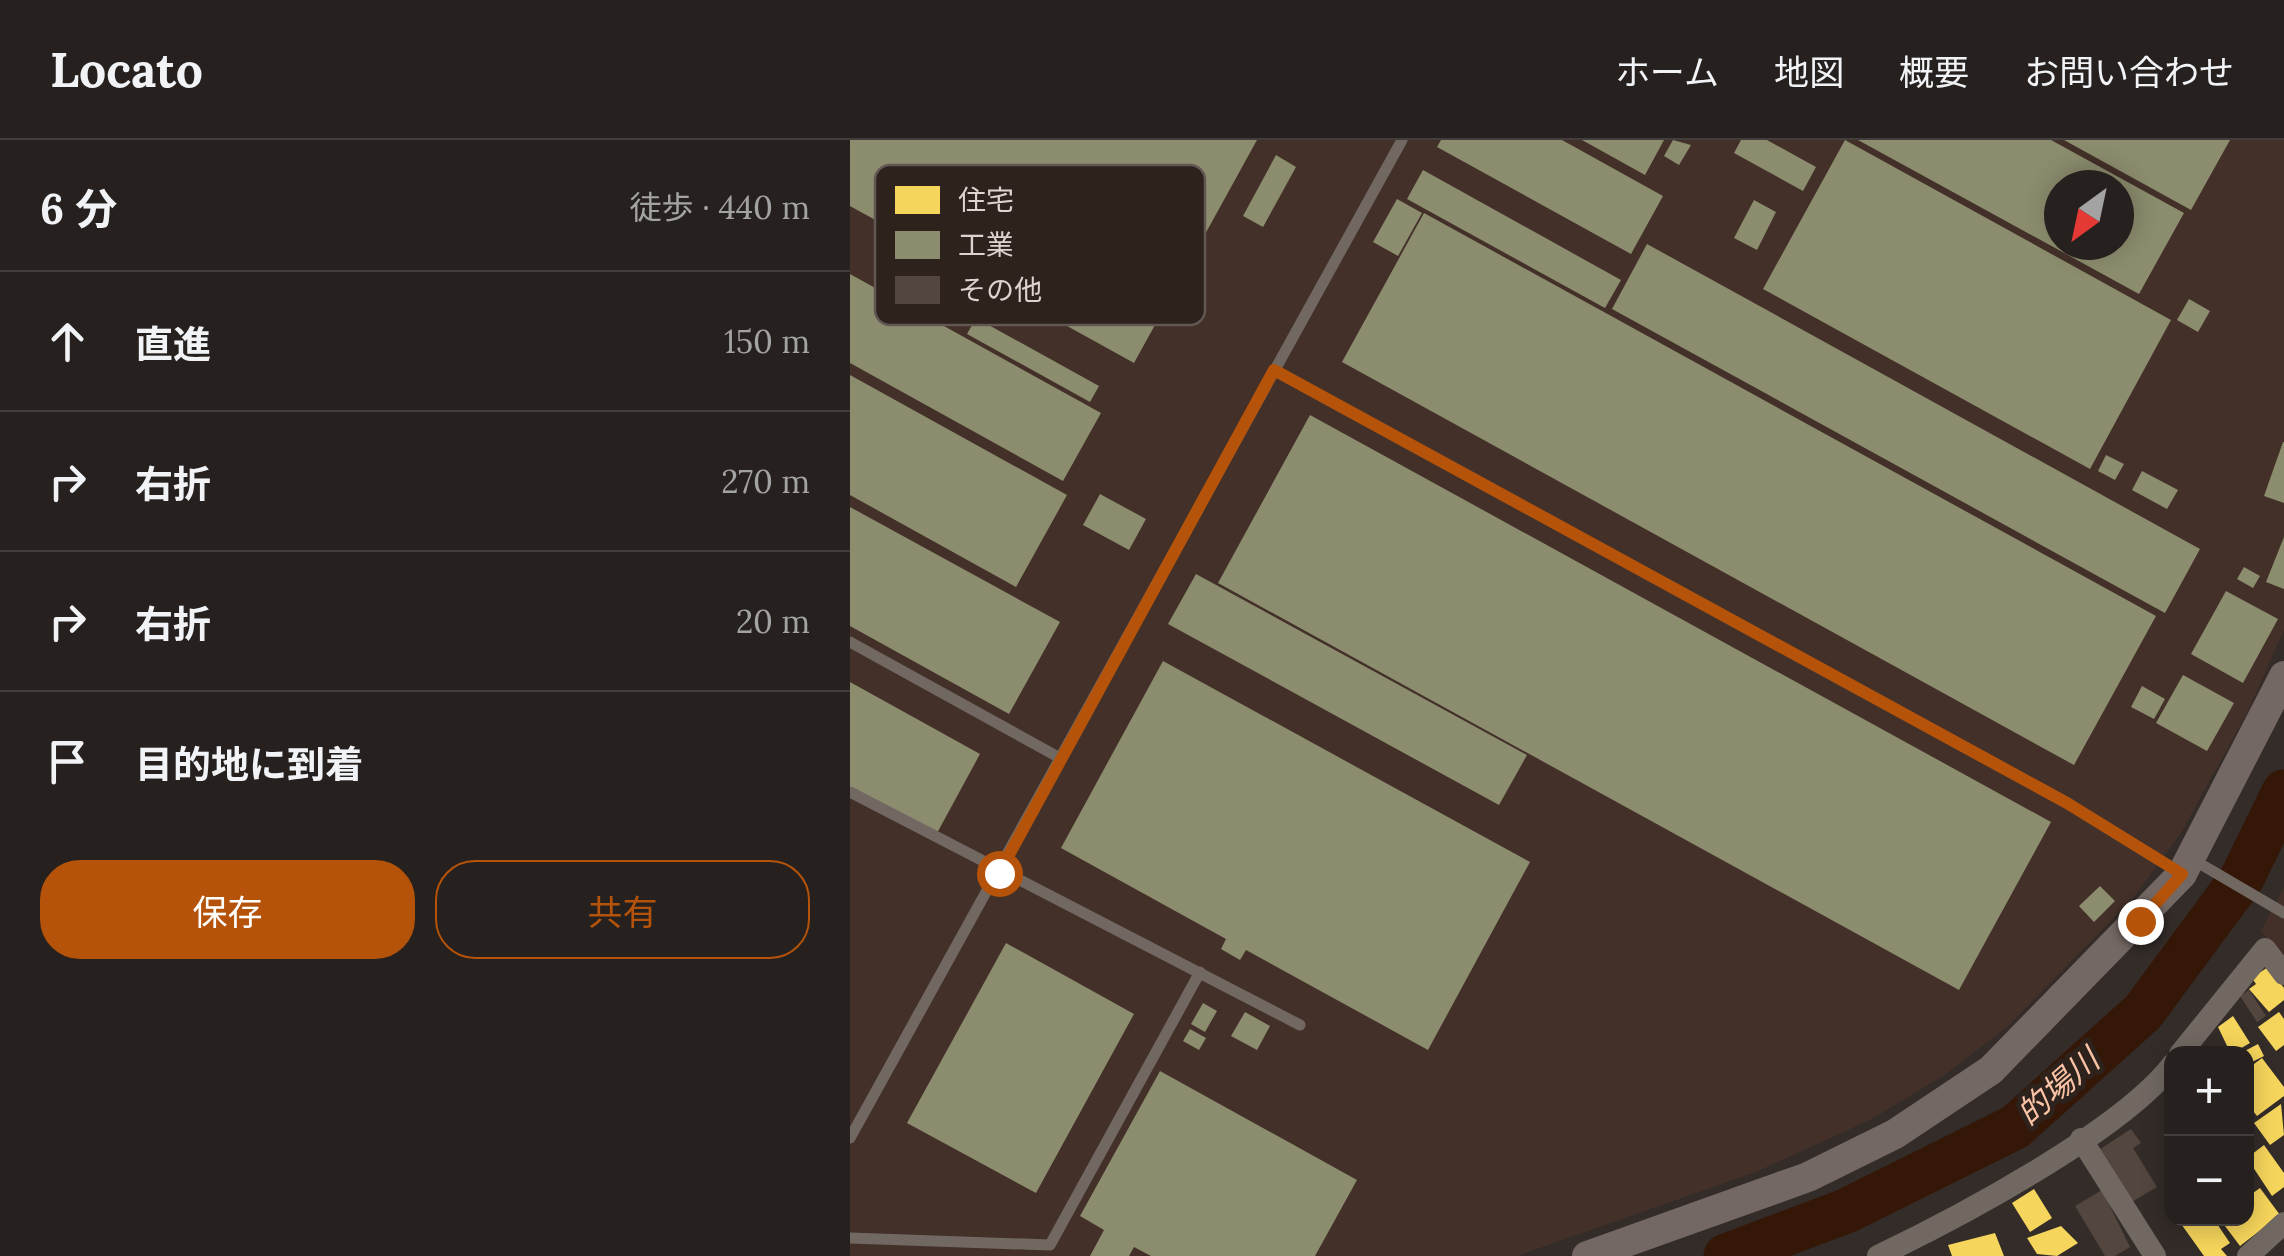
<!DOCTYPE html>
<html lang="ja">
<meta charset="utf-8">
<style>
:root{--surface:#26211f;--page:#322e2c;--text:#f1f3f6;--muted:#a4a3a4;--line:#423e3d;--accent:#b45309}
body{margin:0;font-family:Lora,"Noto Sans JP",serif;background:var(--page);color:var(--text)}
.controls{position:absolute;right:30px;bottom:30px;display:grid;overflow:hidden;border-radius:20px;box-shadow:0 5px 25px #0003}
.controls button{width:90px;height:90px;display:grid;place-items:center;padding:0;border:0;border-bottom:2px solid var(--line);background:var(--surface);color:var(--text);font:50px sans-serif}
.compass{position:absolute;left:1194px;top:30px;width:90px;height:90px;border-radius:50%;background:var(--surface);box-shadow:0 5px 25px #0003;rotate:213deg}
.stop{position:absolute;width:30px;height:30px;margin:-22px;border:8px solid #b45309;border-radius:50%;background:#fff}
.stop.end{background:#b45309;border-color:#fff;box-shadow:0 2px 10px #0008}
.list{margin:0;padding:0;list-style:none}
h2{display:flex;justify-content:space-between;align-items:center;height:130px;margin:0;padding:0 40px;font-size:42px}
h2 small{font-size:32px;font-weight:400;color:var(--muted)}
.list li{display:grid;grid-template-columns:65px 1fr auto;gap:30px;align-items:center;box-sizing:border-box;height:140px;padding:0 40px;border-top:2px solid var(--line)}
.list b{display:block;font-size:38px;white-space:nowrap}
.list em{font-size:32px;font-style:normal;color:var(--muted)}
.actions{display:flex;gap:20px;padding:30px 40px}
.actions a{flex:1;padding:22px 0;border:2px solid var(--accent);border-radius:40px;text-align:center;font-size:35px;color:var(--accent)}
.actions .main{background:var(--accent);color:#fff}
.icon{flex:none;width:55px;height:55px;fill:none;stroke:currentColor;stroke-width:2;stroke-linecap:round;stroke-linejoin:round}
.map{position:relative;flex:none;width:1434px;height:1116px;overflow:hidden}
header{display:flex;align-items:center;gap:60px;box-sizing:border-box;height:140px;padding:0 50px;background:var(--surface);border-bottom:2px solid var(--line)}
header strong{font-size:48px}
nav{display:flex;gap:55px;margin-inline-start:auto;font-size:35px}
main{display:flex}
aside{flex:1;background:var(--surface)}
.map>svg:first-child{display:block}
.built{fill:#433129;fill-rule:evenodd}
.homes{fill:#f6d55c}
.industry{fill:#8c8c6e;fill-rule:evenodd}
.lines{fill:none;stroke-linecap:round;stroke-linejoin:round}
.river{stroke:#341706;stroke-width:45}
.building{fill:#53463e}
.lane{stroke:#716862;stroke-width:11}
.street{stroke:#716862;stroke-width:22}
.secondary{stroke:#746864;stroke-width:30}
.route{stroke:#b45309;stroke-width:12}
.labels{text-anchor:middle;stroke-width:10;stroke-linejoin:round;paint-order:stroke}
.water-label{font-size:32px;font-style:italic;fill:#fbc3a5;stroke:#2d221c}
.key{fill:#2d221c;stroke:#625752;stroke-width:2.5}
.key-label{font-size:28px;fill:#dcd4d0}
</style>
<header>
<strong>Locato</strong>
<nav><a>ホーム</a><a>地図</a><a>概要</a><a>お問い合わせ</a></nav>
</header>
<main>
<aside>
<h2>6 分<small>徒歩 · 440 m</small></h2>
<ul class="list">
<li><svg class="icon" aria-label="ahead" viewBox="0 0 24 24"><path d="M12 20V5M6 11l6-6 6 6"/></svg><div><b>直進</b></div><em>150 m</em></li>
<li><svg class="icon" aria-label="right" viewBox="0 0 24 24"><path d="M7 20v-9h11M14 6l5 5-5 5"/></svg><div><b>右折</b></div><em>270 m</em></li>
<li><svg class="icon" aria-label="right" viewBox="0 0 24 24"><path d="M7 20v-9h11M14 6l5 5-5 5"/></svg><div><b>右折</b></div><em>20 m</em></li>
<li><svg class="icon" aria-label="arrive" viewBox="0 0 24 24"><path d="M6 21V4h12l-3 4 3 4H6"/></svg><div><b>目的地に到着</b></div></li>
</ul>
<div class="actions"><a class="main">保存</a><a>共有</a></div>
</aside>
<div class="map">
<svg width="1434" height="1116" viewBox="0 0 1434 1116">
<rect width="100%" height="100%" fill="#332c29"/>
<path class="built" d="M0,0H1434V490L1398,571L1331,693L1284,757L1156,888L1093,936L1022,979L906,1032L667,1116H0ZM1209,45H1269V105H1209Z
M1434,747V820L1411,791Z"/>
<path class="homes" d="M1418,827L1434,848V860L1419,872L1399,849L1406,844L1402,838Z
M1429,872L1434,879V905L1426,911L1408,887Z
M1383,876L1400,903L1381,914L1368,887Z
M1408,904L1414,916L1396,925V914H1389Z
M1412,918L1434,947V956L1407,976L1396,962V930Z
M1431,964L1434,995L1420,1005L1404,983Z
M1414,1005L1434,1033V1047L1422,1056L1397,1018Z
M1410,1048L1430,1075L1390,1106L1369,1078H1396V1058Z
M1184,1049L1202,1078L1180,1092L1162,1063Z
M1333,1078H1363L1380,1103L1371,1109L1377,1116H1354L1329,1081Z
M1211,1086L1228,1103L1207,1116L1187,1114L1177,1098Z
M1145,1093L1154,1116H1102L1098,1105Z"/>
<path class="industry" d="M0,0H407L284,223L0,66Z
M591,0H712L813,56L781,114L587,7Z
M732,0H814L795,35Z
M823,0L841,5L829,25L814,16Z
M891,0H917L966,27L953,51L884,13Z
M995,0L1321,180L1240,329L913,149Z
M1008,0H1201L1334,73L1289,154ZM1209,45H1269V105H1209Z
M1214,0H1380L1341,70Z
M426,15L446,27L413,87L393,76Z
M573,30L771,140L755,168L557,59Z
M547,59L572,73L548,116L523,102Z
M904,60L926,72L907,110L884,98Z
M574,73L1306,476L1224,625L492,222Z
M797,104L1350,409L1315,473L762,169Z
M0,134L251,273L213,341L0,223Z
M1339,159L1360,171L1348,192L1327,180Z
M126,178L249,246L240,262L117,194Z
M0,235L217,355L166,447L0,355Z
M460,275L1201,682L1109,850L368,443Z
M1433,302H1434V363L1414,356Z
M1256,315L1274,324L1265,340L1248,331Z
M1292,331L1328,350L1317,369L1282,350Z
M250,354L296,379L279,410L233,385Z
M0,367L210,482L159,574L0,486Z
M1434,397V449L1416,442Z
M1394,427L1410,436L1403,448L1387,439Z
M346,434L677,615L649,665L318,484Z
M1376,451L1428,479L1393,543L1341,514Z
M313,521L680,722L578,910L396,810L390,820L371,809L376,799L211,708Z
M1333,535L1384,563L1357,611L1306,583Z
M0,542L130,614L86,695L0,647Z
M1292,546L1315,559L1304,579L1281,567Z
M1250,746L1265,761L1244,782L1229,766Z
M156,803L284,874L186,1053L57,983Z
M353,863L367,871L355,892L341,884Z
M395,872L420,886L407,910L381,896Z
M340,889L356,898L349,910L333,901Z
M310,931L507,1040L465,1116H301L284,1107L279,1116H240L254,1090L230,1076Z"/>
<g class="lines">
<path class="river" d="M876,1116L996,1071L1165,987L1293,872L1392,738L1434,652"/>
</g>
<path class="building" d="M1399,850L1416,876L1407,882L1390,856Z
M1281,989L1291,1003L1283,1008L1307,1047L1275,1066L1247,1011Z
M1252,1050L1280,1107L1265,1116H1255L1225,1066Z"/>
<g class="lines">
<path class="lane" d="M424,230L1217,663L1332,734
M0,502L210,618
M0,652L450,885
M1342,719L1434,773
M0,998L552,0
M0,1098L200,1105L350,832"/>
<path class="street" d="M1330,914L1415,809L1434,834
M1231,999L1305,1116
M1028,1116C1107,1078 1270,992 1322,925
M1398,1116L1434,1083"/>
<path class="secondary" d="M737,1116L958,1037L1045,994L1141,930L1332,734L1434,536"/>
</g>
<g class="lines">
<path class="route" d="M149,733L424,230L1217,663L1332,734L1290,781"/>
</g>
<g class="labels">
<g class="water-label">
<text transform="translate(1208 947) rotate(-41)" y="11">的場川</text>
</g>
</g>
<rect x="25" y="25" width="330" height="160" rx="15" class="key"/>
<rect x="45" y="46" width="45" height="28" fill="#f6d55c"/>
<rect x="45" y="91" width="45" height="28" fill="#8c8c6e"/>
<rect x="45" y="136" width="45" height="28" fill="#53463e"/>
<g class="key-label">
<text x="108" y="70">住宅</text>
<text x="108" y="115">工業</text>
<text x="108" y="160">その他</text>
</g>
</svg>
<div class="controls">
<button>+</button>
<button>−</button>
</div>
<svg class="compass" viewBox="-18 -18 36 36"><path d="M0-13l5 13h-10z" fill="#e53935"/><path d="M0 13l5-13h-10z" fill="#a4a3a4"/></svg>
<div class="stop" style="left:149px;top:733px"></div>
<div class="stop end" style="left:1290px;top:781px"></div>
</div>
</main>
